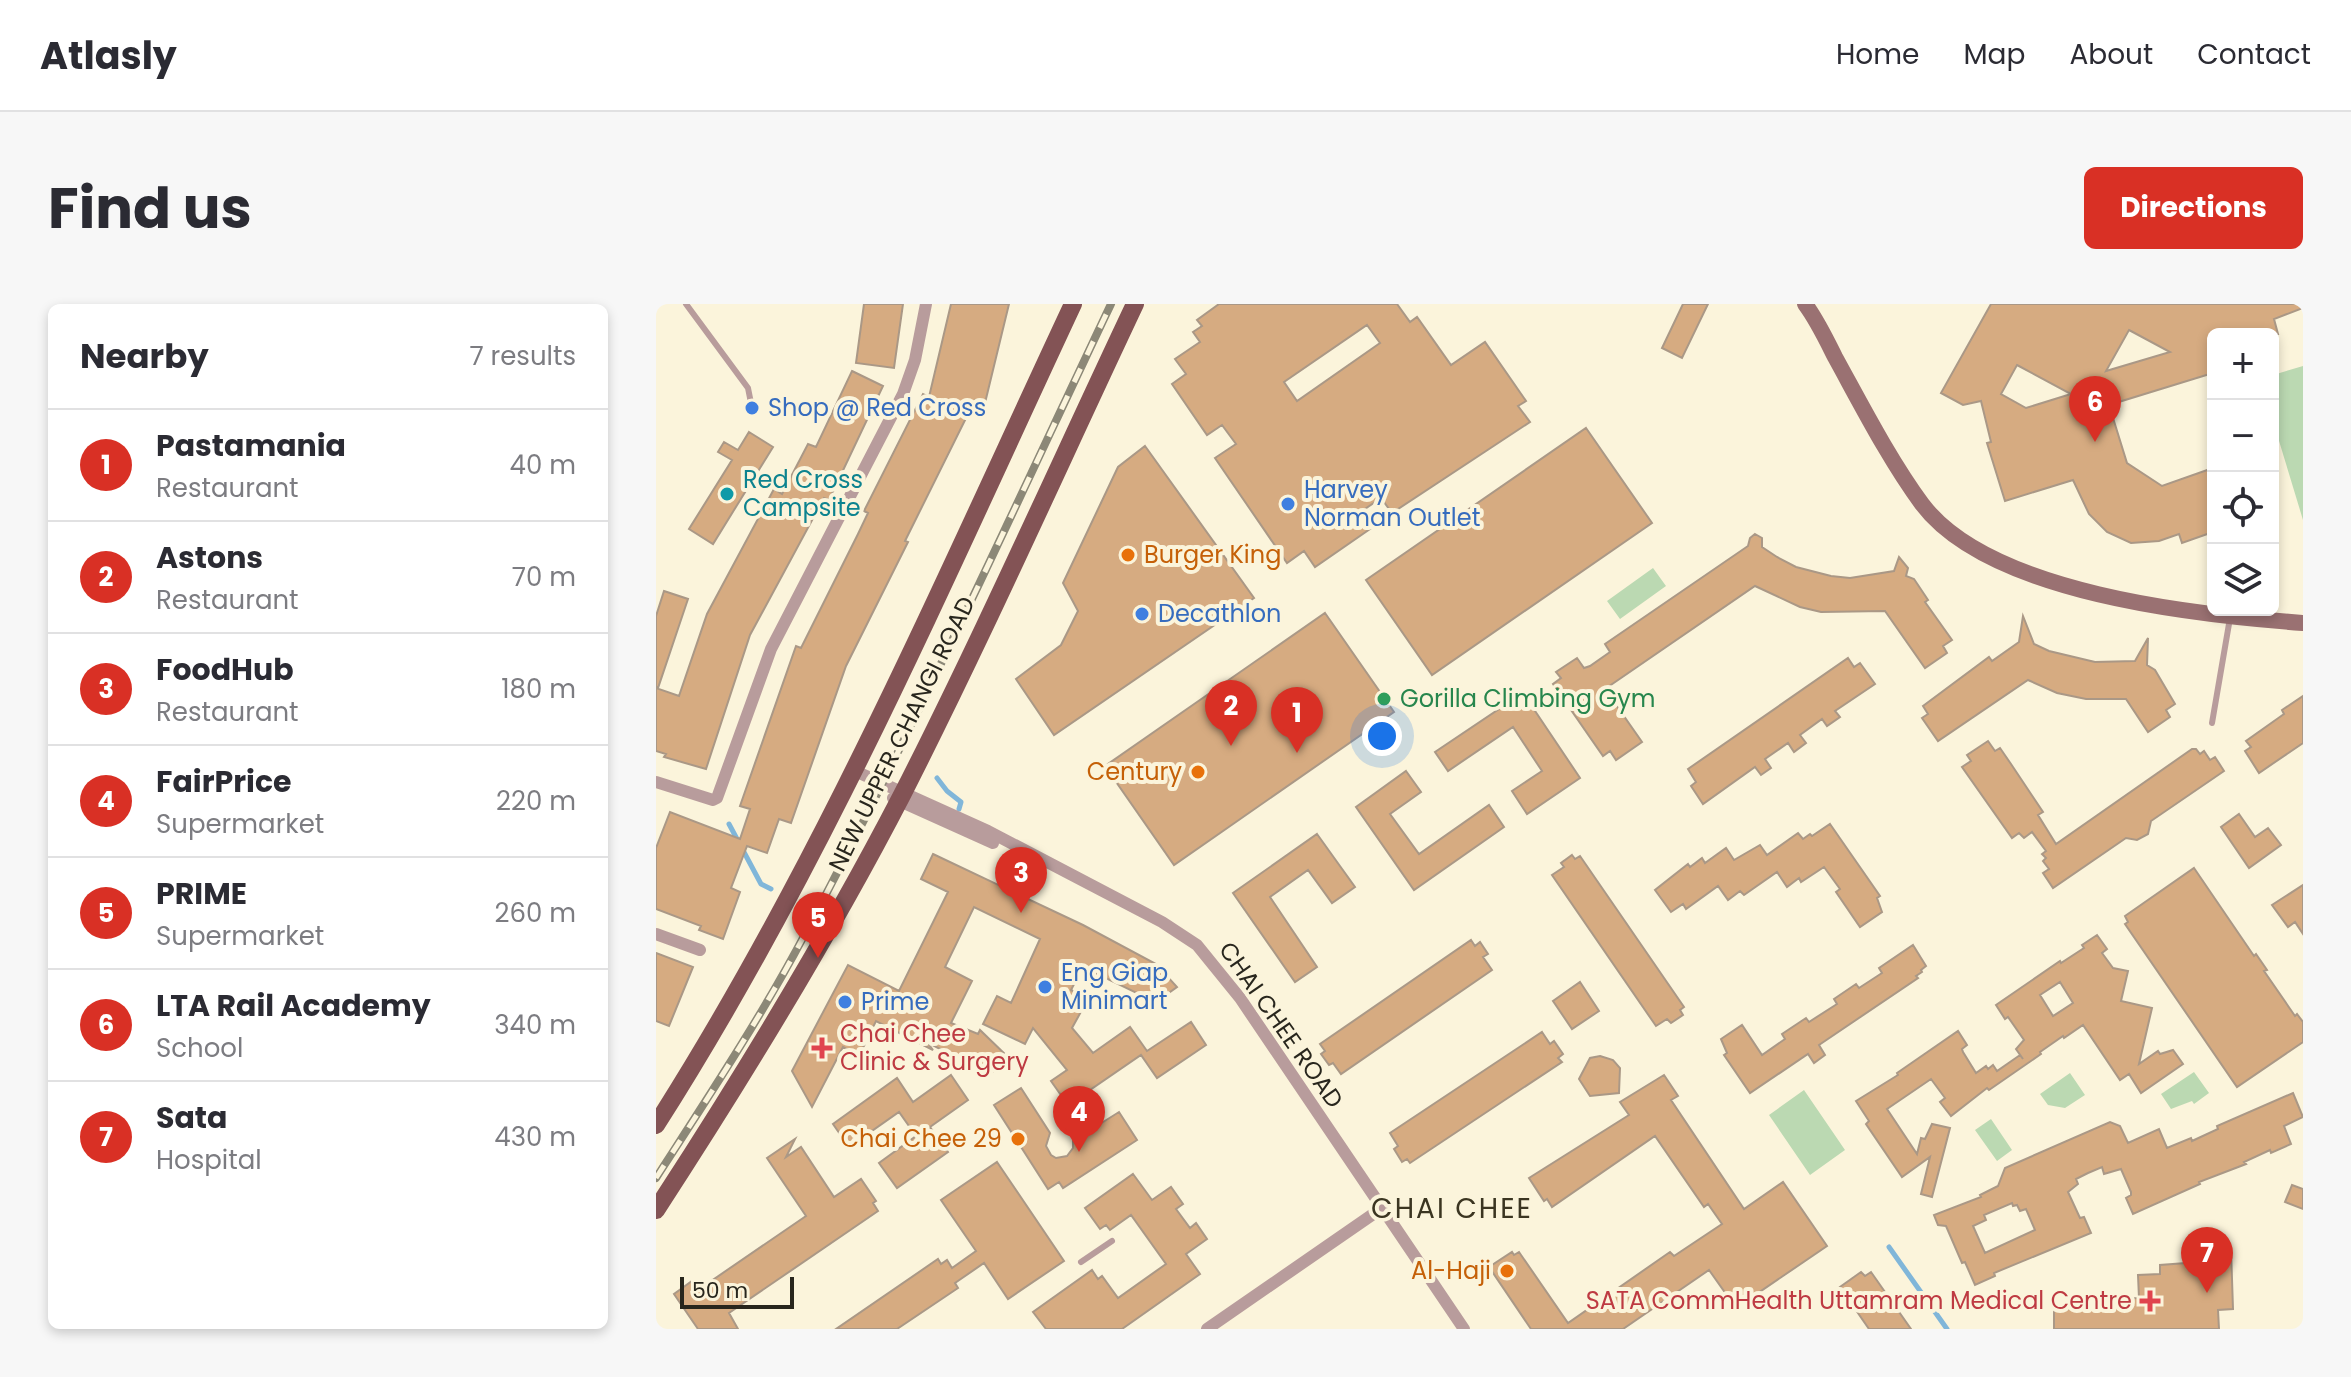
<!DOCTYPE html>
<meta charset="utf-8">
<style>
:root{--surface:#fff;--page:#f7f7f7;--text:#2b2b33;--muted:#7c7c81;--line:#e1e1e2;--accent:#d93025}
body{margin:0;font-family:Poppins,sans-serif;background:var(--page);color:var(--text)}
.controls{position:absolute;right:24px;top:24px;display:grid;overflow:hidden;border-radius:12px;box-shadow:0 4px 12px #0003}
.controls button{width:72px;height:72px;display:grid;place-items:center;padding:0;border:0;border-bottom:2px solid var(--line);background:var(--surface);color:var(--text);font:40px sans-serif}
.scale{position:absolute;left:24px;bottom:20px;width:114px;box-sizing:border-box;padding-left:8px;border:4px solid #28261d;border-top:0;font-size:22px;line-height:28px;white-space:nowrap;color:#28261d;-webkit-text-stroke:6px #fbf4db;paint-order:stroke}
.you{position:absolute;left:726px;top:432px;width:28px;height:28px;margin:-20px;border:6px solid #fff;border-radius:50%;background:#1a73e8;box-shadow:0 0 0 12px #1a73e833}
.badge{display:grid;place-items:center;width:52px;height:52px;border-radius:50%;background:var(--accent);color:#fff;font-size:26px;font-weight:700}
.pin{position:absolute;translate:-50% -66px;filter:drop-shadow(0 2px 4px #0008)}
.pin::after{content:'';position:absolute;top:42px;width:28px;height:24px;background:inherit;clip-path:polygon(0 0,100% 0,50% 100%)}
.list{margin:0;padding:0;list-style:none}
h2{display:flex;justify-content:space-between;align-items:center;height:104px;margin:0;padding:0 32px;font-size:34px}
h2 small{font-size:26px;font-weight:400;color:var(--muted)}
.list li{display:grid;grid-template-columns:52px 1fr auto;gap:24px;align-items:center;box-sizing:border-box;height:112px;padding:0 32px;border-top:2px solid var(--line)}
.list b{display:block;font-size:30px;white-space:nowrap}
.list p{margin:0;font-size:26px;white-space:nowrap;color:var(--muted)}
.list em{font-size:26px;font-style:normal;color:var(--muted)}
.icon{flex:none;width:44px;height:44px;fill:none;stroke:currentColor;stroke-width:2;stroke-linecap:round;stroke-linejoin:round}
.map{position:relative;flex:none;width:1647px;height:1025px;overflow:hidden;border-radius:12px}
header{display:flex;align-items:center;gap:48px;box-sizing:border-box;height:112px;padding:0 40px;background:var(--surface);border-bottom:2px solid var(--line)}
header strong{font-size:38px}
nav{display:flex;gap:44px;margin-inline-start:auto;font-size:28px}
.intro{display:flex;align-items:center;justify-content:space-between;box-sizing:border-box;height:192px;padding:0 48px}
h1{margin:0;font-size:56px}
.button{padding:20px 36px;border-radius:12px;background:var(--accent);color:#fff;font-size:28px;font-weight:700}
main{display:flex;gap:48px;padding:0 48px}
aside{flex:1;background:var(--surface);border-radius:12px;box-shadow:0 4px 12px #0003}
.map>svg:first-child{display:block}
.green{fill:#bbd9b2}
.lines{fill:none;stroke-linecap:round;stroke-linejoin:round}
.stream{stroke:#80b6d9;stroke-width:5}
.building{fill:#d6ab81;stroke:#aa9886;stroke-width:2;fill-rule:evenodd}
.lane{stroke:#b89c9c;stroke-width:6}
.street{stroke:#b89c9c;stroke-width:12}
.secondary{stroke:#9a7172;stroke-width:16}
.primary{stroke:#835355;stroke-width:18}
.rail-casing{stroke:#8c8877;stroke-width:8}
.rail{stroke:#fbf4db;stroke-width:5;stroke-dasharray:15;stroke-linecap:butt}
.shop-dot{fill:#3f7fe0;stroke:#fbf4db;stroke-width:3}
.culture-dot{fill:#0f9aa8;stroke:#fbf4db;stroke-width:3}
.food-dot{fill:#e8710a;stroke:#fbf4db;stroke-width:3}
.leisure-dot{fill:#2e9e5b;stroke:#fbf4db;stroke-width:3}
.health-dot{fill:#e0444e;stroke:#fbf4db;stroke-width:3}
.labels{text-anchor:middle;stroke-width:8;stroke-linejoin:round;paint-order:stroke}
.shop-label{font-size:24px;fill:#366cbe;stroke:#fbf4db;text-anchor:start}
.culture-label{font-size:24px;fill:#0d838f;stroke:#fbf4db;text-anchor:start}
.food-label{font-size:24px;fill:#c56008;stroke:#fbf4db;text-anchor:end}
.leisure-label{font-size:24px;fill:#27864d;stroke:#fbf4db;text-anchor:start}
.street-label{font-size:24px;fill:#28261d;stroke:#fbf4db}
.health-label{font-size:24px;fill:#be3a42;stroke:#fbf4db;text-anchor:start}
.quarter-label{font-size:28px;letter-spacing:2px;fill:#3b3521;stroke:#fbf4db}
</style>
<header>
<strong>Atlasly</strong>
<nav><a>Home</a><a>Map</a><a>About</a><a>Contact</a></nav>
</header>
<div class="intro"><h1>Find us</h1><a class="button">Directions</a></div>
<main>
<aside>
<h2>Nearby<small>7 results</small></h2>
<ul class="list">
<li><span class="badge">1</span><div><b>Pastamania</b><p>Restaurant</p></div><em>40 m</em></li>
<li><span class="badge">2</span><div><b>Astons</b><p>Restaurant</p></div><em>70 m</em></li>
<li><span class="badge">3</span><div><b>FoodHub</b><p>Restaurant</p></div><em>180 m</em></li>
<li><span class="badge">4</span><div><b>FairPrice</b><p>Supermarket</p></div><em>220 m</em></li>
<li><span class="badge">5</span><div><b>PRIME</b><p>Supermarket</p></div><em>260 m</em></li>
<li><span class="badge">6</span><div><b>LTA Rail Academy</b><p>School</p></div><em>340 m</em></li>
<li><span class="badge">7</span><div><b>Sata</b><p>Hospital</p></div><em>430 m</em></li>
</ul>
</aside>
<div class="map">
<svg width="1647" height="1025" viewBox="0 0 1647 1025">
<rect width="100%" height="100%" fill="#fbf4db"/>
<path class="green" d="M1647,62V216L1617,117V71Z
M997,264L1010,282L964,315L951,297Z
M1538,768L1553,789L1538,800L1536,797L1515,805L1505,790Z
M1414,769L1429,791L1409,804L1392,801L1384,790Z
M1148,786L1189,846L1154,871L1113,811Z
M1335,815L1356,846L1341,857L1319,826Z"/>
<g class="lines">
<path class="stream" d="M281,474L291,487L305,498L303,505
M73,520L105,580L115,585
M1233,943L1291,1025"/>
</g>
<path class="building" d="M208,0H247L238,64L200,59Z
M295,0H353L329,99L319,96L249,237L252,238L190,362L135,519L123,515L111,549L91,542L75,584L84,588L67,635L43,626L45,622L0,605V544L14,508L84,535L94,505L84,502L140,342L145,344L202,230L212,209L208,207L267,90L273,93Z
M563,0H741L754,18L761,13L795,61L829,38L870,97L862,102L874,118L736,209L725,194L703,209L714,225L659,263L648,247L631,259L559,154L580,140L566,121L551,131L516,80L530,70L519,55L544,38L537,28L546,22L541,16ZM711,21L724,39L641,97L628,78Z
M1027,0H1052L1026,54L1006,44Z
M1335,0H1647V4L1618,15L1622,30H1557V69L1453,101L1471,159L1506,182L1557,164V228L1526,239L1523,230L1503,237L1475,239L1451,228L1433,210L1417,176L1349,197L1331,139L1335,138L1325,97L1307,101L1285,89ZM1473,26L1514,48L1450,67ZM1361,61L1415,90L1370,104L1345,90Z
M196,67L227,82L173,196L168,194L94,331L50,465L8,453L10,450L0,447V384L23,392L51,310L118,185L126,190L152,140L160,143Z
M930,124L996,219L776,371L710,276Z
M93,128L117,143L57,240L33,225L76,156L62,148L68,138L82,146Z
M489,142L598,294L398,431L360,375L405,341L422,307L407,279L462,163Z
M1099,230L1106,234V243L1121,253L1140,263L1175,272L1194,274L1238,267L1243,253L1252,264L1250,272L1258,275L1272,296L1269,298L1296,336L1287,342L1291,349L1269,364L1229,307L1165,308L1144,303L1099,282L949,385L986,438L960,456L954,447L947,452L897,380L905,374L900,368L921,354L928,364L934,362L954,348L949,340L1092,242L1094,234Z
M8,287L32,295L2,384L0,383V312Z
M669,309L738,408L518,561L449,462Z
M1367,312L1378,340L1393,347L1439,358L1479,357L1492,334L1491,361L1499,366L1519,400L1510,406L1514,413L1492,428L1470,395H1430L1401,389L1372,376L1282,437L1266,414L1272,410L1267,402L1333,353L1336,357L1363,338Z
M1192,354L1198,363L1204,359L1219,380L1179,407L1184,413L1171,422L1166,415L1144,431L1150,439L1138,448L1132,439L1109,455L1115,464L1105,471L1099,463L1047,500L1035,482L1040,478L1032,465Z
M867,389L924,474L871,510L856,487L886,467L857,423L792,467L779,448Z
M1647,392V439L1603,469L1589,447L1595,443L1590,437L1628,410L1626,406Z
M1332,437L1339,447L1344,444L1355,460L1387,508L1382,511L1400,540L1536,445H1540L1544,450L1548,447L1554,456L1559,453L1568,467L1495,517L1492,530L1481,536L1470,534L1397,584L1387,569L1393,565L1387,557L1390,554L1386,550L1390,547L1376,528L1368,534L1363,529L1356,534L1306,463L1315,457L1311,451Z
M750,467L765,488L734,510L763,550L833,501L848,523L758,586L700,503Z
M1583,510L1599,533L1612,524L1625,541L1593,564L1565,523Z
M1174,520L1224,592L1221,594L1226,608L1204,623L1180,588L1184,585L1168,563L1145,578L1143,574L1131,583L1121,568L1088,591L1084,587L1072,596L1062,582L1030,605L1027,600L1015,608L999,586L1032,560L1034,563L1046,554L1049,559L1070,544L1078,556L1104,541L1111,551L1142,529L1147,535L1154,530L1156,532Z
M661,530L699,583L676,599L652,566L614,593L661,663L639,678L577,589Z
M277,550L427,621L500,660L521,683L493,703L481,689L427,663L415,686L432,695L416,724L437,749L474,723L491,747L535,718L550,741L501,774L485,751L412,801L395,777L411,766L377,724L369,740L327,720L341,692L355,699L384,635L318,603L289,663L316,677L295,719L322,730L324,726L353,754L351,759L328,773L316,762L271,738L277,746L220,717L203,752L187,743L156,803L136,767L192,661L243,687L292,588L265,575Z
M916,551L919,555L924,552L1028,703L1024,706L1027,711L1015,719L1011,715L1000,722L896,571L908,563L905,559Z
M1538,564L1598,652L1600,650L1611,666L1608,667L1639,712L1641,710L1647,718V738L1581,783L1469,620L1472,618L1469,612Z
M1647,581V630L1639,618L1632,623L1616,601Z
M1441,631L1451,645L1446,649L1457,664L1472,667L1465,697L1496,704L1483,760L1502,747L1504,750L1517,746L1527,760L1485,789L1473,770L1464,776L1427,721L1408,734L1407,732L1384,748L1385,750L1333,786L1331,784L1295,812L1284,798L1289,794L1275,775L1231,805L1261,850L1265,834L1269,835L1276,820L1294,824L1276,893L1265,890L1274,853L1246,873L1210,820L1213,817L1200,797L1242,771L1241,769L1302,727L1311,741L1306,745L1307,748L1320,769L1330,762L1332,765L1337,761L1341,767L1364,751L1367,755L1360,745L1368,736L1352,713L1349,715L1340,701L1404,657L1405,659L1428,644L1426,641ZM1404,678L1417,699L1397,712L1384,691Z
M815,636L819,642L824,638L832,650L827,653L836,666L685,770L677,759L673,761L665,750L669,747L664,740Z
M1257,641L1270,662L1265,666L1266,668L1260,672L1262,674L1163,741L1169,751L1158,759L1152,750L1094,789L1068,751L1071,749L1065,735L1086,721L1106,751L1129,735L1126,730L1150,714L1153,718L1181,700L1178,695L1200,680L1203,684L1226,669L1223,664Z
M0,649L37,663L13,722L0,717Z
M924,678L943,707L916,725L897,697Z
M886,728L894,740L898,737L907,750L902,754L906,758L754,859L751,855L746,858L738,845L742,842L734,829Z
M944,752L957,756L964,764L963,789L934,792L923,775L934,754Z
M295,771L312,796L274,823L292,848L241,884L223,859L260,832L243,808L193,843L177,820L241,774L257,798Z
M1008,771L1022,792L1015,796L1088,905L1127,878L1171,942L1080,1004L1053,966L967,1025H875L833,963L856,948L858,951L863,948L912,1019L1014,948L1018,952L1066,920L1052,900L1048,903L999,832L896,903L891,895L888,897L873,874L973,811L964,798Z
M365,784L394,829L390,842L395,851L400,854L411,852L417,844V837L463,808L481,836L407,884L403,878L392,885L338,801Z
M1637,789L1647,813L1628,822L1635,840L1615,849L1614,846L1588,858L1590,860L1543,878L1544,880L1477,910L1470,894L1475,891V888L1465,865L1448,870L1446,863L1432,869L1420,875L1422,880L1412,888L1424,914L1428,913L1435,929L1338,969L1339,972L1319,981L1309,958L1306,959L1290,922L1282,921L1278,911L1325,893L1324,891L1342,882L1349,864L1454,818L1464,822L1472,839L1503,825L1511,844L1535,834L1536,837L1562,825L1561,822ZM1356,899L1357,902L1361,901L1364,907L1370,905L1379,926L1329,949L1317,922L1330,916L1328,911Z
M139,835L130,853L145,843L178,893L205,875L220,897L217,899L222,907L73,1009L82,1025H42L18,990L36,977L42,986L150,912L111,854Z
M341,858L408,957L352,995L328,959L299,979L302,984L241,1025H180L282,955L285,960L291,956L296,964L320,947L285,896Z
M477,870L496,896L515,883L527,900L520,905L534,924L540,919L551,935L530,950L544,970L466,1025H390L377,1008L436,966L442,975L446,972L462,994L510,960L475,911L454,926L450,921L444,925L429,904Z
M1636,881L1647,885V905L1629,898Z
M1575,945L1577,1005L1562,1006L1563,1025H1398V1006L1431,1004V996L1483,994L1482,971L1504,970V961L1530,959V948Z
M1205,968L1209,972L1215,968L1255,1025H1213L1184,983Z"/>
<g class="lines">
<path class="lane" d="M30,0L92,84L96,104
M1556,419L1574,314
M425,958L456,937"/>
<path class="street" d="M199,467L332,527L506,618L541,641L584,694L808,1025
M0,478L57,496L61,494L115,345L247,90L259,56L270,0
M237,494L337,539
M0,630L44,646
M551,1025L726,904"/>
<path class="secondary" d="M1149,0C1161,16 1170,35 1179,53C1206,102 1233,155 1266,200C1334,290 1541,311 1647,319"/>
<path class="primary" d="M0,821C166,561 287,278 417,0
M0,906C88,771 172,634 246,491C328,330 402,163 479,0"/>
<defs>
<path id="rail" d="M0,874C51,795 104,715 148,632C258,425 355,211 455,0"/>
</defs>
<use href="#rail" class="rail-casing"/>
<use href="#rail" class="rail"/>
</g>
<g class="shop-dot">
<circle cx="96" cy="104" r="8"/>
<circle cx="632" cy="200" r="8"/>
<circle cx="486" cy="310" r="8"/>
<circle cx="389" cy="683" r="8"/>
<circle cx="189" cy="698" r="8"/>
</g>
<circle class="culture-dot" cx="71" cy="190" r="8"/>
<g class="food-dot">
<circle cx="472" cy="251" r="8"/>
<circle cx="542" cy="468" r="8"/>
<circle cx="362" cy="835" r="8"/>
<circle cx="851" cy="967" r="8"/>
</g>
<circle class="leisure-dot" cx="728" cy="395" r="8"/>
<g class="health-dot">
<path d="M162 732h8v8h8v8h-8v8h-8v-8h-8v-8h8z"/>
<path d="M1490 985h8v8h8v8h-8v8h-8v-8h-8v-8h8z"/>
</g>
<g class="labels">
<g class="shop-label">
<text x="112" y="112">Shop @ Red Cross</text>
<text x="648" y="194">Harvey<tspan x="648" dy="28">Norman Outlet</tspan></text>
<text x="502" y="318">Decathlon</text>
<text x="405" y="677">Eng Giap<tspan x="405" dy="28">Minimart</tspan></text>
<text x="205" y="706">Prime</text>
</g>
<g class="culture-label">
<text x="87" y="184">Red Cross<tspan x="87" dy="28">Campsite</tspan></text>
</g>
<g class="food-label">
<text x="488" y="259" text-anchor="start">Burger King</text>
<text x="526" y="476">Century</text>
<text x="346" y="843">Chai Chee 29</text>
<text x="835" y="975">Al-Haji</text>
</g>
<g class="leisure-label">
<text x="744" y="403">Gorilla Climbing Gym</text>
</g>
<g class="street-label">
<text transform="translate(246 430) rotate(-64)" y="8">NEW UPPER CHANGI ROAD</text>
<text transform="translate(625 721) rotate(55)" y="8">CHAI CHEE ROAD</text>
</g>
<g class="health-label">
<text x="184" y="738">Chai Chee<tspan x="184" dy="28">Clinic &amp; Surgery</tspan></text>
<text x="1476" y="1005" text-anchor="end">SATA CommHealth Uttamram Medical Centre</text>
</g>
<g class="quarter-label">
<text x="796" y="914">CHAI CHEE</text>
</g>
</g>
</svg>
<div class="controls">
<button>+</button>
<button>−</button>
<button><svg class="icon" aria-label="locate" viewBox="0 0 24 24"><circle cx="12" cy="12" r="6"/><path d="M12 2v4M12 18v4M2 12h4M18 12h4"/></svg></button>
<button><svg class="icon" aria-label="layers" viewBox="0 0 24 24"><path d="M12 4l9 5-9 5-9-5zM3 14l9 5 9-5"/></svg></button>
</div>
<div class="scale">50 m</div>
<div class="you"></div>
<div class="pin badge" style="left:641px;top:449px">1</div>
<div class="pin badge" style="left:575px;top:442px">2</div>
<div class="pin badge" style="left:365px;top:609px">3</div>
<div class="pin badge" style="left:423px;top:848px">4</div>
<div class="pin badge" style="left:162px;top:654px">5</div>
<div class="pin badge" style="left:1439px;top:138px">6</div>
<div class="pin badge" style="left:1551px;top:989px">7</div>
</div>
</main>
